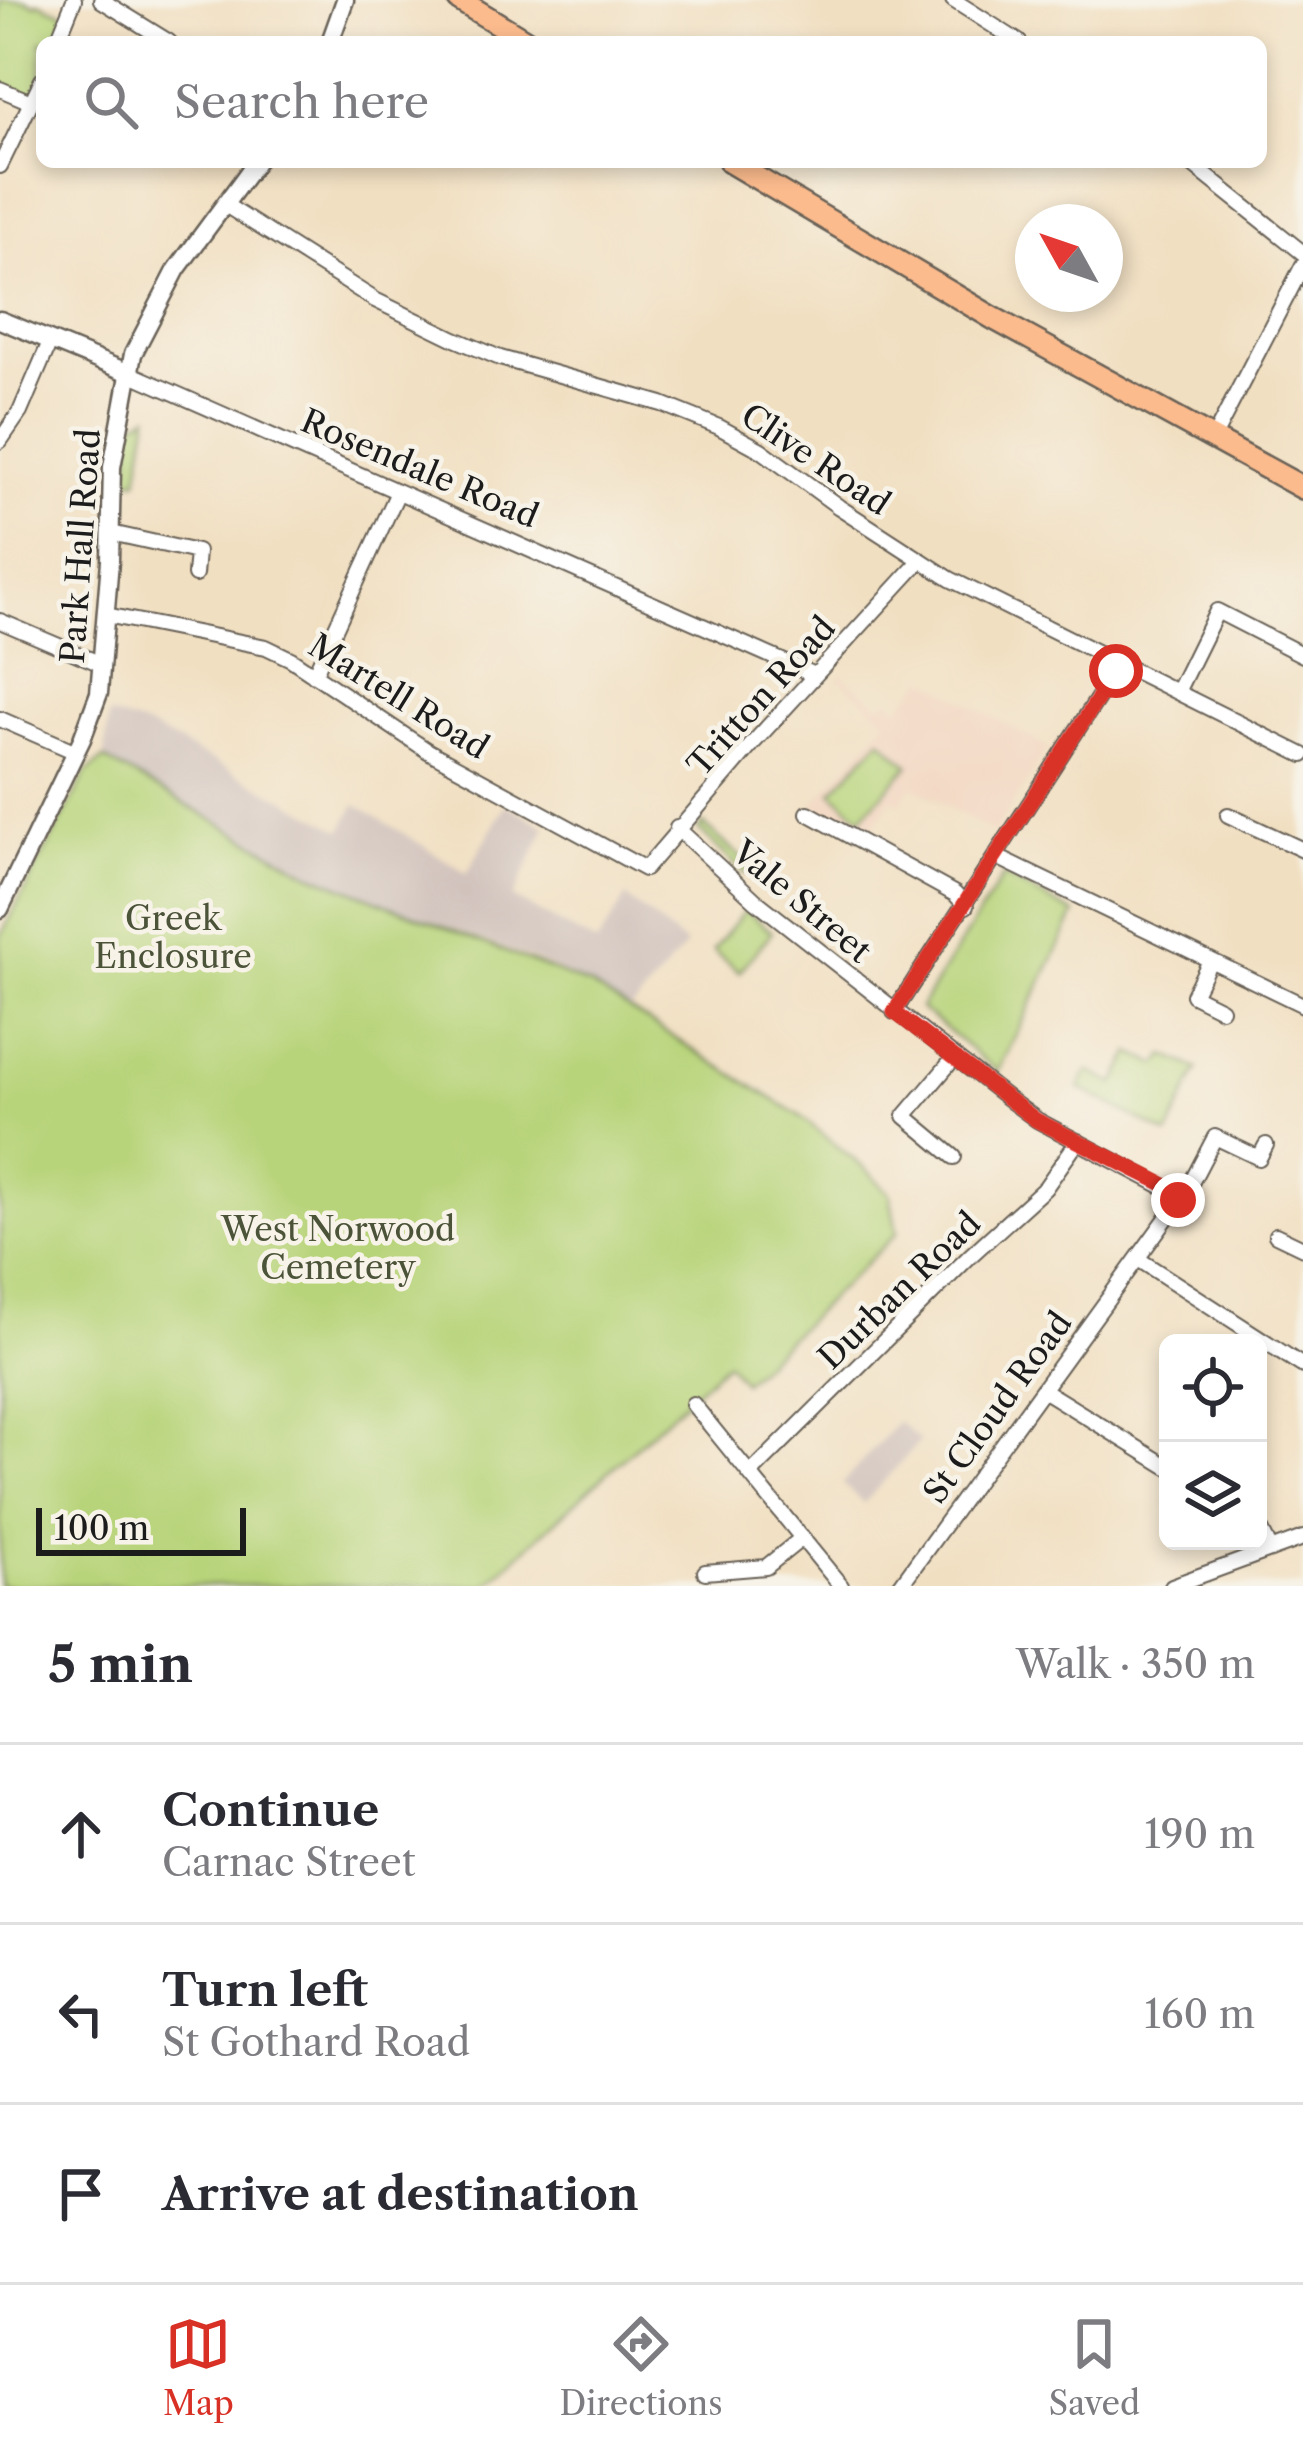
<!DOCTYPE html>
<meta charset="utf-8">
<style>
:root{--surface:#fff;--page:#f7f7f7;--text:#2b2b33;--muted:#7c7c81;--line:#e1e1e2;--accent:#d93025}
body{margin:0;font-family:"Libre Caslon Text",serif;background:var(--page);color:var(--text)}
.controls{position:absolute;right:36px;bottom:36px;display:grid;overflow:hidden;border-radius:18px;box-shadow:0 6px 18px #0003}
.controls button{width:108px;height:108px;display:grid;place-items:center;padding:0;border:0;border-bottom:3px solid var(--line);background:var(--surface);color:var(--text);font:60px sans-serif}
.compass{position:absolute;left:1015px;top:204px;width:108px;height:108px;border-radius:50%;background:var(--surface);box-shadow:0 6px 18px #0003;rotate:310deg}
.scale{position:absolute;left:36px;bottom:30px;width:210px;box-sizing:border-box;padding-left:12px;border:6px solid #1c1c1c;border-top:0;font-size:33px;line-height:42px;white-space:nowrap;color:#1c1c1c;-webkit-text-stroke:9px #f7f3e8;paint-order:stroke}
.stop{position:absolute;width:36px;height:36px;margin:-27px;border:9px solid #d93025;border-radius:50%;background:#fff}
.stop.end{background:#d93025;border-color:#fff;box-shadow:0 3px 12px #0008}
.list{margin:0;padding:0;list-style:none}
h2{display:flex;justify-content:space-between;align-items:center;height:156px;margin:0;padding:0 48px;font-size:51px}
h2 small{font-size:39px;font-weight:400;color:var(--muted)}
.list li{display:grid;grid-template-columns:78px 1fr auto;gap:36px;align-items:center;box-sizing:border-box;height:180px;padding:0 48px;border-top:3px solid var(--line)}
.list b{display:block;font-size:45px;white-space:nowrap}
.list p{margin:0;font-size:39px;white-space:nowrap;color:var(--muted)}
.list em{font-size:39px;font-style:normal;color:var(--muted)}
.icon{flex:none;width:66px;height:66px;fill:none;stroke:currentColor;stroke-width:2;stroke-linecap:round;stroke-linejoin:round}
.map{position:relative;flex:none;width:1303px;height:1586px;overflow:hidden}
.search{position:absolute;background:var(--surface);box-shadow:0 6px 18px #0003;left:36px;right:36px;top:36px;height:132px;display:flex;align-items:center;gap:30px;box-sizing:border-box;padding:0 42px;border-radius:18px;color:var(--muted);font-size:45px}
.sheet{height:696px;background:var(--surface)}
nav{display:flex;justify-content:space-around;align-items:center;box-sizing:border-box;height:168px;border-top:3px solid var(--line);background:var(--surface);font-size:33px;color:var(--muted)}
nav a{display:grid;justify-items:center;gap:6px}
nav .on{color:var(--accent)}
.map>svg:first-child{display:block}
.built{fill:#f2d4be}
.industrial{fill:#cfc0ba}
.green{fill:#b8d47a;stroke:#6a784b;stroke-width:3}
.lines{fill:none;stroke-linecap:round;stroke-linejoin:round}
.minor-casing{stroke:#676056;stroke-width:18}
.tertiary-casing{stroke:#676056;stroke-width:21}
.primary-casing{stroke:#676056;stroke-width:26}
.minor{stroke:#fff;stroke-width:14}
.tertiary{stroke:#fff;stroke-width:16}
.primary{stroke:#fbbb8d;stroke-width:21}
.route{stroke:#d93025;stroke-width:15}
.labels{text-anchor:middle;stroke-width:9;stroke-linejoin:round;paint-order:stroke}
.street-label{font-size:33px;fill:#1c1c1c;stroke:#f7f3e8}
.park-label{font-size:33px;fill:#4b5338;stroke:#f7f3e8}
</style>
<div class="map">
<svg width="1303" height="1586" viewBox="0 0 1303 1586">
<rect width="100%" height="100%" fill="#f7f3e8"/>
<filter id="ink" filterUnits="userSpaceOnUse"><feTurbulence type="fractalNoise" baseFrequency=".00833" numOctaves="2"/><feDisplacementMap in="SourceGraphic" scale="24" xChannelSelector="R" yChannelSelector="G"/><feConvolveMatrix kernelMatrix="1 2 1 2 8 2 1 2 1" color-interpolation-filters="sRGB"/></filter>
<filter id="wash" filterUnits="userSpaceOnUse"><feTurbulence type="fractalNoise" baseFrequency=".004" numOctaves="4" result="noise"/><feDisplacementMap in="SourceGraphic" scale="48" xChannelSelector="R" yChannelSelector="G"/><feGaussianBlur stdDeviation="2.7" result="paint"/><feColorMatrix in="noise" values="0 0 0 0 0 0 0 0 0 0 0 0 0 0 0 0 0 1.4 0 .05"/><feComposite in="paint" operator="in"/></filter>
<g filter="url(#wash)">
<rect width="100%" height="100%" fill="#f1dfc1"/>
<path class="built" d="M841,675L880,705L888,699L898,708L925,678L1048,748L994,834L912,785L900,804L892,799L867,836L813,804L887,720L838,678Z"/>
<path class="industrial" d="M109,715L151,728L342,830L356,804L467,873L506,804L546,827L513,898L597,944L626,897L686,945L631,1010L589,984L535,960L309,873L104,759Z
M898,1421L920,1441L864,1503L842,1484Z"/>
<path class="green" d="M0,0H24L36,5L38,2L66,14L57,42H42V80L31,102L0,89Z
M149,415L138,480L127,478L133,424Z
M881,739L909,765L861,818L832,792Z
M104,759L309,873L589,985L799,1115L869,1172L890,1194L897,1233L743,1382L727,1362L485,1586H0V937L87,772Z
M703,824L752,867L745,874L698,829Z
M1003,876L1075,914L998,1072L920,1008Z
M745,910L772,932L739,972L713,950Z
M1131,1053L1158,1065L1165,1055L1198,1069L1168,1135L1079,1088L1088,1071L1115,1084Z"/>
</g>
<g filter="url(#ink)">
<g class="lines">
<defs>
<path id="minor" d="M101,0L169,42
M953,0L1019,42
M57,42L74,0
M0,89L31,102
M1189,162L1303,253
M0,166L42,80
M224,204L375,300L455,339L500,358L662,404L719,427L761,450L839,507L950,579L1303,755
M129,373L814,675
M1213,439L1303,265
M0,441L20,412L50,342
M111,533L197,552L195,575
M106,615L266,647L291,659L428,751L645,869L754,742L920,561
M0,621L101,664
M314,675L398,492
M1177,692L1217,611L1303,655
M0,719L76,752
M808,813L955,894L966,906
M1228,815L1303,850
M677,828L756,901L1011,1101L1037,1120L1177,1194
M997,857L1303,1005
M1210,961L1193,995L1221,1009
M894,1012L1120,664
M954,1157L905,1116L955,1057
M1177,1194L1191,1183L1215,1137L1259,1158L1266,1145
M1276,1235L1303,1248
M1138,1259L1303,1366
M1043,1390L1168,1467
M693,1404L841,1586
M752,1472L970,1256L1045,1188L1078,1141
M1258,1524L1271,1550
M705,1572L766,1567L802,1538
M900,1586L1174,1208L1177,1194
M1172,1586L1303,1538"/>
<path id="tertiary" d="M330,42L345,0
M0,320L129,373
M0,909L82,739L99,693L110,561L112,467L133,354L177,269L256,162"/>
<path id="primary" d="M459,0L528,42
M730,162L993,318L1303,488"/>
</defs>
<use href="#minor" class="minor-casing"/>
<use href="#tertiary" class="tertiary-casing"/>
<use href="#primary" class="primary-casing"/>
<use href="#minor" class="minor"/>
<use href="#tertiary" class="tertiary"/>
<use href="#primary" class="primary"/>
</g>
</g>
<g class="lines" filter="url(#ink)">
<path class="route" d="M1116,671L894,1012L1036,1120L1169,1187L1177,1193L1178,1200"/>
</g>
<g class="labels">
<g class="street-label">
<text transform="translate(816 459) rotate(34)" y="12">Clive Road</text>
<text transform="translate(420 468) rotate(23)" y="12">Rosendale Road</text>
<text transform="translate(80 546) rotate(-86)" y="12">Park Hall Road</text>
<text transform="translate(399 696) rotate(32)" y="12">Martell Road</text>
<text transform="translate(761 696) rotate(-48)" y="12">Tritton Road</text>
<text transform="translate(802 901) rotate(40)" y="12">Vale Street</text>
<text transform="translate(899 1290) rotate(-44)" y="12">Durban Road</text>
<text transform="translate(997 1407) rotate(-54)" y="12">St Cloud Road</text>
</g>
<g class="park-label">
<text x="173" y="930">Greek<tspan x="173" dy="38">Enclosure</tspan></text>
<text x="338" y="1241">West Norwood<tspan x="338" dy="38">Cemetery</tspan></text>
</g>
</g>
</svg>
<div class="controls">
<button><svg class="icon" aria-label="locate" viewBox="0 0 24 24"><circle cx="12" cy="12" r="6"/><path d="M12 2v4M12 18v4M2 12h4M18 12h4"/></svg></button>
<button><svg class="icon" aria-label="layers" viewBox="0 0 24 24"><path d="M12 4l9 5-9 5-9-5zM3 14l9 5 9-5"/></svg></button>
</div>
<svg class="compass" viewBox="-18 -18 36 36"><path d="M0-13l5 13h-10z" fill="#e53935"/><path d="M0 13l5-13h-10z" fill="#7c7c81"/></svg>
<div class="scale">100 m</div>
<div class="stop" style="left:1116px;top:671px"></div>
<div class="stop end" style="left:1178px;top:1200px"></div>
<div class="search"><svg class="icon" aria-label="search" viewBox="0 0 24 24"><circle cx="10" cy="10" r="6"/><path d="M15 15l6 6"/></svg>Search here</div>
</div>
<section class="sheet">
<h2>5 min<small>Walk · 350 m</small></h2>
<ul class="list">
<li><svg class="icon" aria-label="ahead" viewBox="0 0 24 24"><path d="M12 20V5M6 11l6-6 6 6"/></svg><div><b>Continue</b><p>Carnac Street</p></div><em>190 m</em></li>
<li><svg class="icon" aria-label="left" viewBox="0 0 24 24"><path d="M17 20v-9H6M10 6l-5 5 5 5"/></svg><div><b>Turn left</b><p>St Gothard Road</p></div><em>160 m</em></li>
<li><svg class="icon" aria-label="arrive" viewBox="0 0 24 24"><path d="M6 21V4h12l-3 4 3 4H6"/></svg><div><b>Arrive at destination</b></div></li>
</ul>
</section>
<nav>
<a class="on"><svg class="icon" aria-label="map" viewBox="0 0 24 24"><path d="M3 6l6-2 6 2 6-2v14l-6 2-6-2-6 2zM9 4v14M15 6v14"/></svg>Map</a>
<a><svg class="icon" aria-label="directions" viewBox="0 0 24 24"><path d="M12 3l9 9-9 9-9-9zM9 14v-3h6M13 9l2 2-2 2"/></svg>Directions</a>
<a><svg class="icon" aria-label="saved" viewBox="0 0 24 24"><path d="M7 4h10v16l-5-4-5 4z"/></svg>Saved</a>
</nav>
